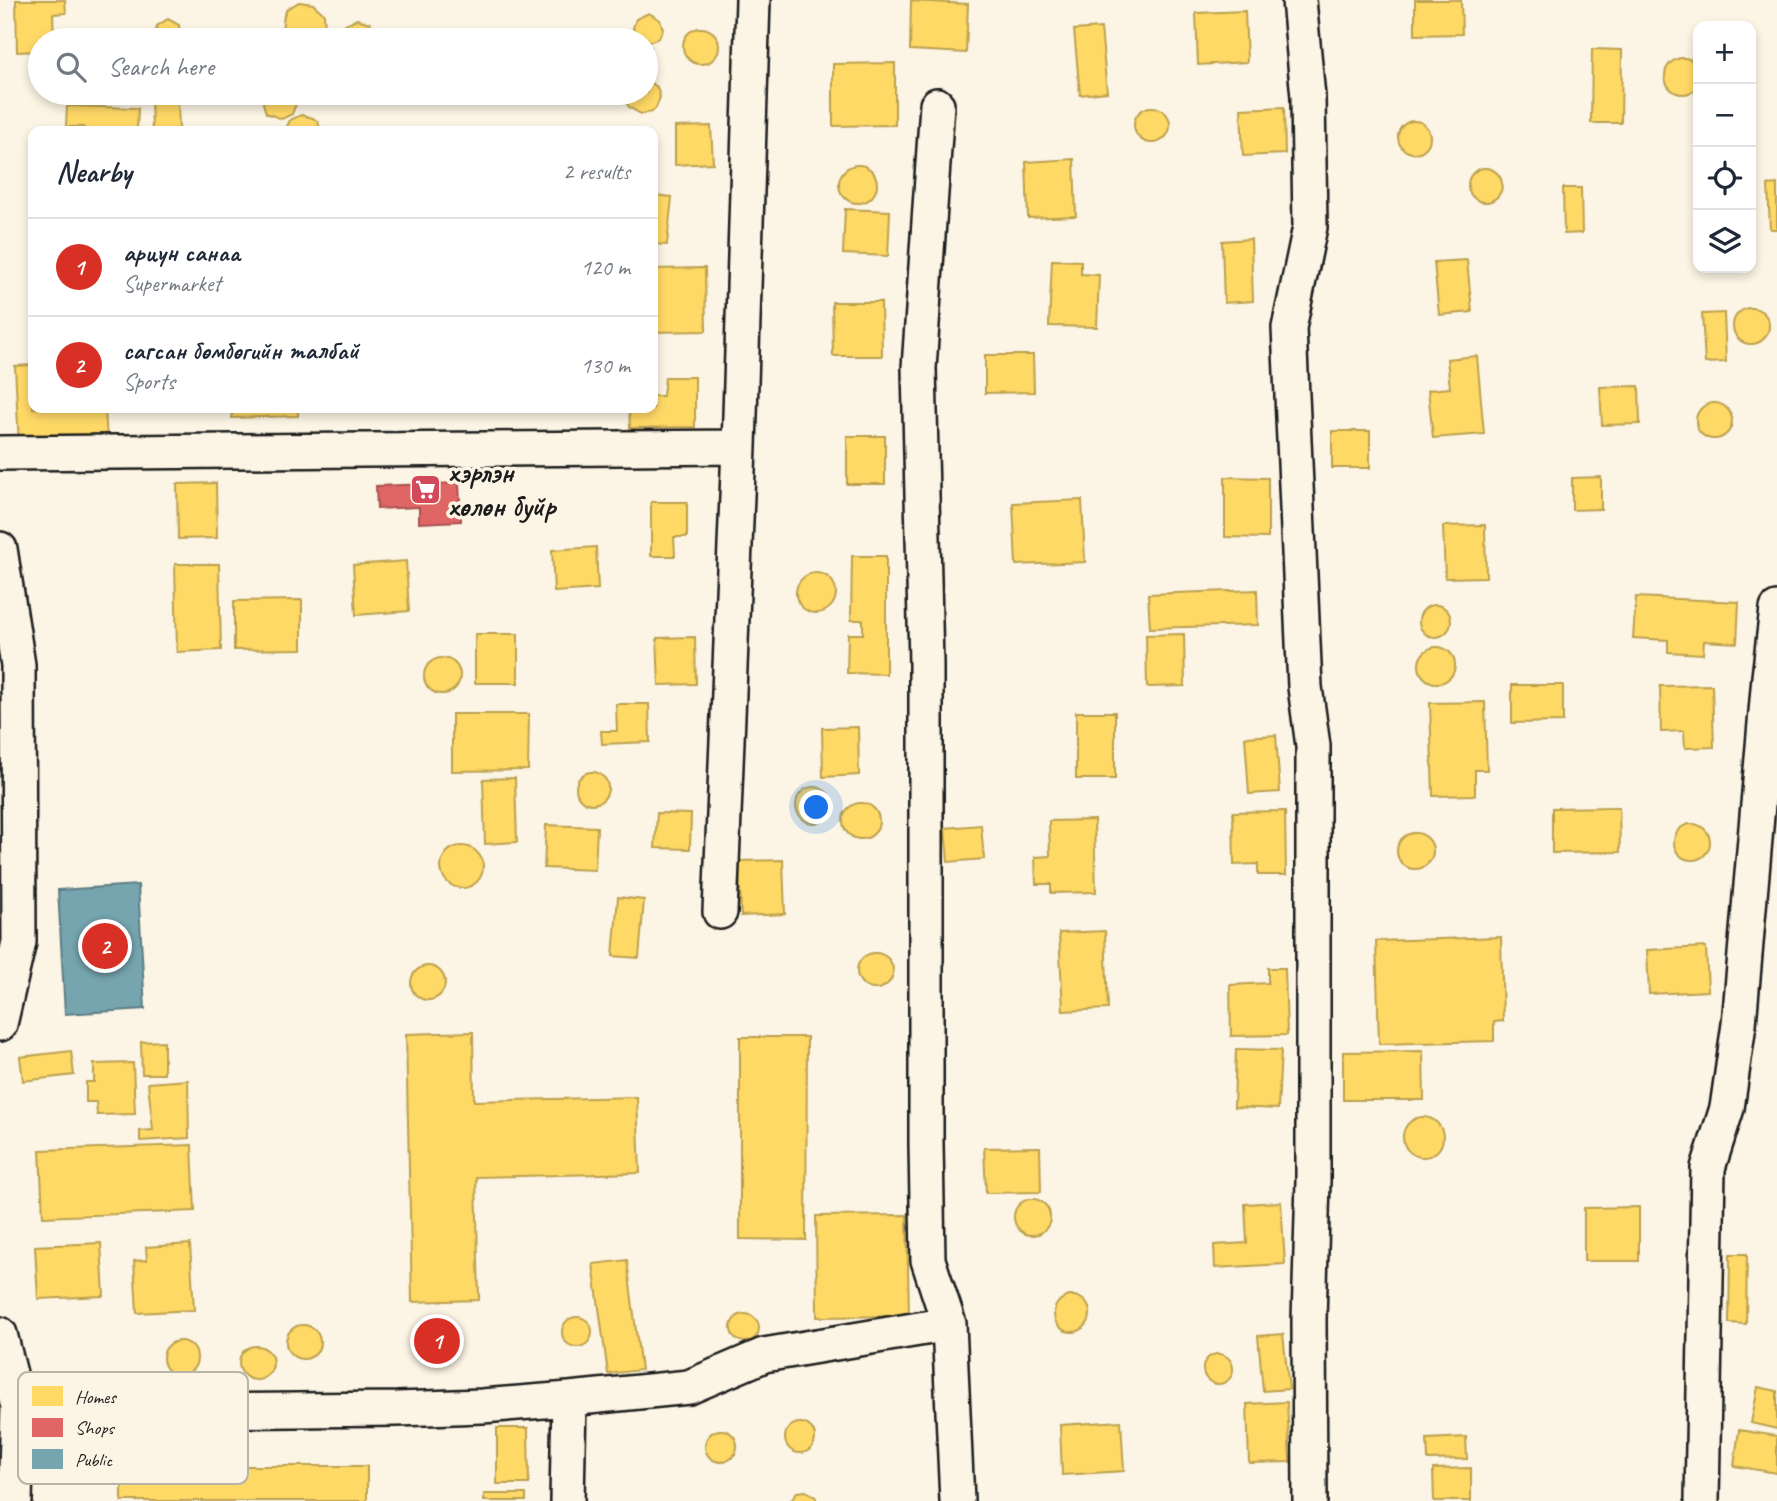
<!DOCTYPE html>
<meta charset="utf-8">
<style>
:root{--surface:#fff;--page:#f2f2f3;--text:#1f2937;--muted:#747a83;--line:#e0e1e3;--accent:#d93025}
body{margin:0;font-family:Caveat,sans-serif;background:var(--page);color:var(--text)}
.controls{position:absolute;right:21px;top:21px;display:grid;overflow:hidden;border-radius:14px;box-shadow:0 4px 10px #0003}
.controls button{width:63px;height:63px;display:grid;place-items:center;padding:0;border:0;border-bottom:2px solid var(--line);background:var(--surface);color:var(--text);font:35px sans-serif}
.you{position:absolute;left:817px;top:808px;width:24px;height:24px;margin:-18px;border:5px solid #fff;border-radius:50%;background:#1a73e8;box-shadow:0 0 0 10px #1a73e833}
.badge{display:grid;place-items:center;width:46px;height:46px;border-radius:50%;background:var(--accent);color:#fff;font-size:23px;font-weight:700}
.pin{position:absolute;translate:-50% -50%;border:4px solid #fff;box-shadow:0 2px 7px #0006}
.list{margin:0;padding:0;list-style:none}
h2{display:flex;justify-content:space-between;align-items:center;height:91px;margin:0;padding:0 28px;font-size:30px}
h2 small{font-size:23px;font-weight:400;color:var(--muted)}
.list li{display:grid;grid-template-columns:46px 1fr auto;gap:21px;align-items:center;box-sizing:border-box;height:98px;padding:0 28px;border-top:2px solid var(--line)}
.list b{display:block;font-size:26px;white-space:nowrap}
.list p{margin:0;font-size:23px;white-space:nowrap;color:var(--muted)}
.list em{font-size:23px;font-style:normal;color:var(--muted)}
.icon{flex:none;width:38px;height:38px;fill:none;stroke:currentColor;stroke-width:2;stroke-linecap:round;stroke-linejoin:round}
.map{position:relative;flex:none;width:1777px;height:1501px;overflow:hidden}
.search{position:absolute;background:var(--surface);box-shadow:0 4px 10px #0003;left:28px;top:28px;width:630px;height:77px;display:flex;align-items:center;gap:18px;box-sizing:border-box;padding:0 24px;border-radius:38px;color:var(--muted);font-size:26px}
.panel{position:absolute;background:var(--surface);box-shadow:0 4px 10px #0003;left:28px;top:126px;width:630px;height:287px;border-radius:14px}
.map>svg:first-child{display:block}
.homes{fill:#ffd966;stroke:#bba050;stroke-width:2}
.shops{fill:#e06666;stroke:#a55050;stroke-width:2}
.public{fill:#76a5af;stroke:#5b7c83;stroke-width:2}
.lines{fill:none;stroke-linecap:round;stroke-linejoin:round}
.minor-casing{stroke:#1c1c1c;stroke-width:38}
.minor{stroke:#fcf5e5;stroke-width:33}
.labels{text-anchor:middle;stroke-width:7;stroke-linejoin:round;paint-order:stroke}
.poi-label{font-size:30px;font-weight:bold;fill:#1c1c1c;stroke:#fcf5e5;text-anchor:start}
.key{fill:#fcf5e5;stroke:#b9b4a9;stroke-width:2}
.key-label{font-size:19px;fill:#1c1c1c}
</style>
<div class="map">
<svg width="1777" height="1501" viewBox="0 0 1777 1501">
<rect width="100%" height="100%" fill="#fcf5e5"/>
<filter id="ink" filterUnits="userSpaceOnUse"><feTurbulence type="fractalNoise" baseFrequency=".0143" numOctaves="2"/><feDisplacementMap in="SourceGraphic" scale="14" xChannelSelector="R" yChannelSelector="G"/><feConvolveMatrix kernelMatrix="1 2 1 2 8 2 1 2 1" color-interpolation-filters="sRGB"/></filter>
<g filter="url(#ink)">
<path class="homes" d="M16,0H65L66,13L53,14L54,40H40V51L17,52Z
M1415,0H1461L1462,34L1415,35Z
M911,1L968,4L966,53L910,50Z
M299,2L313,4L324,14L325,29L318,40H290L282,30L284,15L287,9Z
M1245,11L1247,62L1198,65L1196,13Z
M649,13L660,20L663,29L659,38L646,43V40H640L637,37L633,28L636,19Z
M168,19L179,25L180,37L178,40H157L155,34L157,26Z
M357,19L370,23L378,35L379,40H338V35L345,24Z
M683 46a18 18 0 1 1 36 0a18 18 0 1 1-36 0Z
M1101,28L1107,92L1080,95L1074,30Z
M646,47H651V74H646Z
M1592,49L1622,50L1621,123H1591Z
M1665 76a18 18 0 1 1 36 0a18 18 0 1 1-36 0Z
M895,63V125L833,126V64Z
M646,80L657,87L660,97L656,108L652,112L641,114L630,108L627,104L626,93H646Z
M266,93H293L296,104L292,114L282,119L266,113L263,103Z
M178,97L179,131H152L151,98Z
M67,106L138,108L137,131H84V127H66Z
M1134 125a18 18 0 1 1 36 0a18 18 0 1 1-36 0Z
M1284,107L1285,154L1243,156L1241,109Z
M301,115L313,118L318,122L321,131H285L290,120Z
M1398 137a16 16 0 1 1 32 0a16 16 0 1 1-32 0Z
M711,126L713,163L675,165V127Z
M1074,159L1076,216L1028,218L1026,162Z
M839 184a19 19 0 1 1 38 0a19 19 0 1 1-38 0Z
M1468 185a17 17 0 1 1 34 0a17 17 0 1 1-34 0Z
M1777,184V229H1770L1768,185Z
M1563,188H1581L1582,233L1564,234Z
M653,195L672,197L667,245L653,244Z
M845,209L890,211L888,256L843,254Z
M1251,239L1253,301L1224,303L1222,241Z
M1052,260L1081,261V274L1099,275L1097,327L1049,326Z
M1467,260L1472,312L1439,315L1434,262Z
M705,268L706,331L653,332V269Z
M832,302H881L882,356H833Z
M1733 326a18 18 0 1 1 36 0a18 18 0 1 1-36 0Z
M1724,313L1726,362L1705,363L1702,314Z
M985,355H1033L1034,392L985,393Z
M1477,356L1484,434L1433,438L1428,390L1450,388L1447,359Z
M33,365V408H105L107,441L19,446L15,366Z
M665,377H695V427L630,428L629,408H653V396H663Z
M1639,386L1640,424L1602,425L1600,387Z
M1696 421a18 18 0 1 1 36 0a18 18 0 1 1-36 0Z
M232,408H298V416L232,418Z
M1332,431H1370V468H1332Z
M847,436H885V484H847Z
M1225,477L1268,478V538L1225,537Z
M1601,477V509L1572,510V478Z
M216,483L217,538L178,539L177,484Z
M1082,500L1085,562L1016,565L1013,503Z
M651,502H687V537H674L675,556H651Z
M1485,525L1486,577L1445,578L1443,526Z
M596,547L598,589L554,592L552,550Z
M852,556H886V674L847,673L848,634H863V620H851Z
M406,561L409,611L356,615L353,565Z
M175,564H219L221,650L177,652Z
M796 593a20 20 0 1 1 40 0a20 20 0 1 1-40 0Z
M1257,590L1258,625L1150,628L1148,594Z
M1636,597L1739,602L1737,643L1704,641L1703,654L1668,652V640L1633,638Z
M302,600V649L234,650V601Z
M1419 621a16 16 0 1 1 32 0a16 16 0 1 1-32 0Z
M475,634H518V683H475Z
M1184,634L1185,686L1147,687L1146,635Z
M695,637L696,684L659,685L657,638Z
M1419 665a18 18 0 1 1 36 0a18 18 0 1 1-36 0Z
M424 676a18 18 0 1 1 36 0a18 18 0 1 1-36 0Z
M1512,685H1563V722L1512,723Z
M1712,685L1714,747L1685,748L1684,731L1661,732L1660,686Z
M1485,702L1487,770H1475V795L1433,796L1430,703Z
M616,704H649L650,742L602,744L601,731H617Z
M1076,712H1115V779H1076Z
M452,714H529L528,770L452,771Z
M858,727L859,775L823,777L822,728Z
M1276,735L1280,792L1249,794L1245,737Z
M576 788a16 16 0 1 1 32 0a16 16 0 1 1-32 0Z
M515,778L517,842L485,844L483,779Z
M796 805a18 18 0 1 1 36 0a18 18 0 1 1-36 0Z
M843 821a18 18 0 1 1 36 0a18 18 0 1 1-36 0Z
M1619,807L1620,852L1552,853V808Z
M1285,811L1286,875H1258V864L1234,865L1233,812Z
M657,813L691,814L690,849L655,848Z
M1094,820L1096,892L1051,893V884H1036L1035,857L1050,856L1049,821Z
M1674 842a18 18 0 1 1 36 0a18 18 0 1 1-36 0Z
M546,825L597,827L595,870L544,868Z
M981,825L984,859L948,862L945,828Z
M1397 851a18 18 0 1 1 36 0a18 18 0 1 1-36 0Z
M441 867a21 21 0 1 1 42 0a21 21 0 1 1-42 0Z
M783,860L785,914L741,916L739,861Z
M618,897L644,900L639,958L613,956Z
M1105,931L1108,1009L1063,1011L1059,933Z
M1501,937L1503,1021L1494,1022V1041L1379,1044L1376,941Z
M1706,947L1708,991L1649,994L1647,950Z
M857 971a18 18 0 1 1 36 0a18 18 0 1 1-36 0Z
M411 983a17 17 0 1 1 34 0a17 17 0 1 1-34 0Z
M1268,968H1285L1287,1035L1231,1036L1230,985L1268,983Z
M473,1032L474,1101L637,1097L640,1173L476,1177L479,1300L412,1302L406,1034Z
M740,1037H807L806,1240L740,1239Z
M164,1041V1074H142L141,1042Z
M1236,1049L1281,1050L1278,1109L1234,1107Z
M71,1051L74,1075L23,1081L20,1057Z
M1423,1051L1424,1100H1343V1052Z
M133,1063L135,1114L97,1115L96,1102H86V1082H94V1064Z
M188,1080L189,1138L140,1141V1131L153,1130L148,1083Z
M1403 1137a20 20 0 1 1 40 0a20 20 0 1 1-40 0Z
M192,1145L195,1211L43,1217L40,1150Z
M1040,1147L1041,1192L986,1193L984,1148Z
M1014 1217a18 18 0 1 1 36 0a18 18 0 1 1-36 0Z
M1281,1202L1285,1264L1215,1268L1214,1245L1247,1243L1245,1204Z
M1639,1207V1261H1584V1208Z
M907,1215L909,1316L817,1317L816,1216Z
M101,1243L104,1296L38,1299L35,1246Z
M190,1244L194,1310L137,1313L134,1261L147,1260L146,1247Z
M1730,1254H1747L1746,1324L1729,1323Z
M627,1260L641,1370L608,1374L593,1264Z
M1054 1314a18 18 0 1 1 36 0a18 18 0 1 1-36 0Z
M731 1328a14 14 0 1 1 28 0a14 14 0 1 1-28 0Z
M562 1332a15 15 0 1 1 30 0a15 15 0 1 1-30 0Z
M286 1342a17 17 0 1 1 34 0a17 17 0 1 1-34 0Z
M1283,1334L1289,1389L1263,1391L1258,1336Z
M163 1358a17 17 0 1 1 34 0a17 17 0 1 1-34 0Z
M239 1363a17 17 0 1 1 34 0a17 17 0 1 1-34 0Z
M1203 1369a15 15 0 1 1 30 0a15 15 0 1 1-30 0Z
M1758,1387L1777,1391V1429L1751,1423Z
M1287,1402L1290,1462L1249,1463L1247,1404Z
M1121,1421L1124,1471L1062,1475L1060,1425Z
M785 1438a15 15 0 1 1 30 0a15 15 0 1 1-30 0Z
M497,1428H528L529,1484H497Z
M1739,1430L1777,1436V1473L1734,1466Z
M705 1446a16 16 0 1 1 32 0a16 16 0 1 1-32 0Z
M1466,1437L1467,1459L1428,1460L1427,1439Z
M122,1466H367V1501H122Z
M1471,1468V1501H1434L1433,1469Z
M806,1491L815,1496L817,1501H790L797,1492Z
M484,1494H526V1501H484Z"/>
<path class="shops" d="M459,483L461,521L419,523V507L377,509L376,486Z"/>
<path class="public" d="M138,885L145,1009L65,1014L58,890Z"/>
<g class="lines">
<defs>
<path id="minor" d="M1299,0L1308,97L1310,227L1289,328L1305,687L1313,746V1181L1309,1320L1310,1501
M937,105L919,368L926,664V1144L928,1260L949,1324L957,1501
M0,453L739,447
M0,549L18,665L19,942L0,1024
M720,912L739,447L753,0
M0,1334L18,1406L15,1501
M18,1406L98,1412L397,1409L482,1406L569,1399L689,1387L764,1355L949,1324
M567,1501L569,1399
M1702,1501L1708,1168L1727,1108L1739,1024L1769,677L1777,609"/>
</defs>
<use href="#minor" class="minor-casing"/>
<use href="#minor" class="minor"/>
</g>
</g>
<defs>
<symbol id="supermarket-square" viewBox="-11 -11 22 22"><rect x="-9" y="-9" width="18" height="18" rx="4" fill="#d1495b" stroke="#fcf5e5"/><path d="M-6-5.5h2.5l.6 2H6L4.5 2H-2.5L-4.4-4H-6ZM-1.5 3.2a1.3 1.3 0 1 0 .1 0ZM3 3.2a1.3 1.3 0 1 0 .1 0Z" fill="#fff"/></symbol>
</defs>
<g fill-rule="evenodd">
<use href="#supermarket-square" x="408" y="472" width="35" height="35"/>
</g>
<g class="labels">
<g class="poi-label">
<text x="448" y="482">хэрлэн<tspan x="448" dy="34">хөлөн буйр</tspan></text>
</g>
</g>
<rect x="18" y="1372" width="230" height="112" rx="10" class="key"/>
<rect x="32" y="1386" width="31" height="20" fill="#ffd966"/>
<rect x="32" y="1418" width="31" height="19" fill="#e06666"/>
<rect x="32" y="1449" width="31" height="20" fill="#76a5af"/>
<g class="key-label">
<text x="75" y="1403">Homes</text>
<text x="75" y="1434">Shops</text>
<text x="75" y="1466">Public</text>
</g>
</svg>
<div class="controls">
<button>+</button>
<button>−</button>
<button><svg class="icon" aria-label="locate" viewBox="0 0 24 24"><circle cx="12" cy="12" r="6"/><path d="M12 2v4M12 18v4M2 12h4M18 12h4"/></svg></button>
<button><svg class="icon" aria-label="layers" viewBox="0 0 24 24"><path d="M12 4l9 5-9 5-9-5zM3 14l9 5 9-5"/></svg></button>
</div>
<div class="you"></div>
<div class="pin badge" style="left:437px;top:1341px">1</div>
<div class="pin badge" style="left:105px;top:946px">2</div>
<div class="search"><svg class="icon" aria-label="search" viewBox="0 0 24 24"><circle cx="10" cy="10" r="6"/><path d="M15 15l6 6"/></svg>Search here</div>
<section class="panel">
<h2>Nearby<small>2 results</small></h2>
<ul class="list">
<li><span class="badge">1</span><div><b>ариун санаа</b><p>Supermarket</p></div><em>120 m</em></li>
<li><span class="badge">2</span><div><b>сагсан бөмбөгийн талбай</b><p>Sports</p></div><em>130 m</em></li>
</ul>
</section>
</div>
